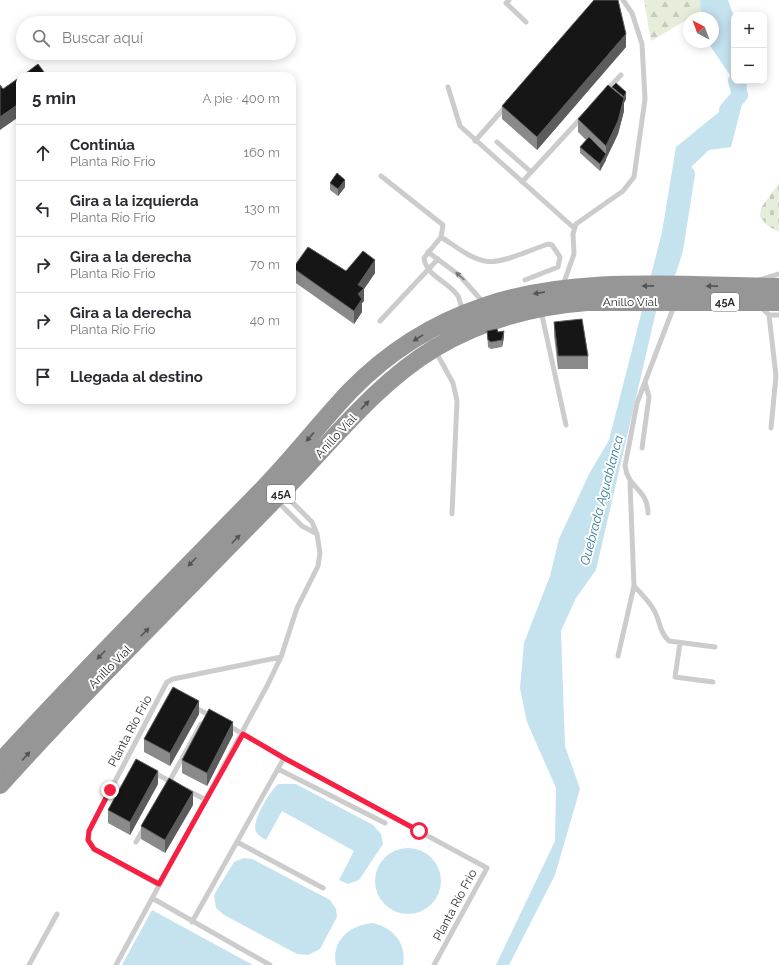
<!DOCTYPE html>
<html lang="es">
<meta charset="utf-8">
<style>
:root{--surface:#fff;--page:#f2f2f3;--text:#2b2b33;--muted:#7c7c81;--line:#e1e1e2}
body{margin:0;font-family:Raleway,sans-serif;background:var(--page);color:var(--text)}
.controls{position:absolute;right:12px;top:12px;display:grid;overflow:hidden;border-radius:8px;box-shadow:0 2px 10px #0003}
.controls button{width:36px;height:36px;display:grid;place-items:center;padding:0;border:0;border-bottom:1px solid var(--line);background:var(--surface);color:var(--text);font:20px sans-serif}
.compass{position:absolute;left:683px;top:12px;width:36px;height:36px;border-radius:50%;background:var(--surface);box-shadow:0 2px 10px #0003;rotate:319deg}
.stop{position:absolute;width:12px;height:12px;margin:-9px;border:3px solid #f72042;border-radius:50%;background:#fff}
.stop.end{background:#f72042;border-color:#fff;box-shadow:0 1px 4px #0008}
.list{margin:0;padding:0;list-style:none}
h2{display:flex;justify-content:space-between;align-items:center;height:52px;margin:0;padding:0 16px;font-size:17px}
h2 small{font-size:13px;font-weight:400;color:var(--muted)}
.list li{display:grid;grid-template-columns:26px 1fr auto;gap:12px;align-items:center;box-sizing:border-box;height:56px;padding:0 16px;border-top:1px solid var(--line)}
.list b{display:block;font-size:15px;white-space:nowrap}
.list p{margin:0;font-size:13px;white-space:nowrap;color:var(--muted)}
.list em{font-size:13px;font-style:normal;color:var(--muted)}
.icon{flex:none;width:22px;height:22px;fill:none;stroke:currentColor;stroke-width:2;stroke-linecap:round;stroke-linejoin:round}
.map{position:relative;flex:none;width:779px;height:965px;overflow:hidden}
.search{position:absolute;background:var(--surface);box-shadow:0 2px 10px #0003;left:16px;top:16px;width:280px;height:44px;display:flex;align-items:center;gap:10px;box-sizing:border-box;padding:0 14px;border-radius:22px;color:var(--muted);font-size:15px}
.panel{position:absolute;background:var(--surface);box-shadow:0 2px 10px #0003;left:16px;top:72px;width:280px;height:332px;border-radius:12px}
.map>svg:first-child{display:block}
.forest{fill:url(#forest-firs)}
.cemetery{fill:url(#cemetery-stones)}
.water{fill:#c5e2ef}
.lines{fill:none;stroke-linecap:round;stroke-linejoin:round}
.river{stroke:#c5e2ef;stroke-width:16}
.lane{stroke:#ccc;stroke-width:5}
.highway{stroke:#969696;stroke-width:18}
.wall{fill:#8a8a8a}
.shaded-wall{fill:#5c5c5c}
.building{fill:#161616;stroke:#5c5c5c}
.oneway{fill:#767676}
.oneway2{fill:#535353}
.route{stroke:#f72042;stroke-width:5}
.labels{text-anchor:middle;stroke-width:4;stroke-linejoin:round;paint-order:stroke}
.shield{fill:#fff;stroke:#6d6d6d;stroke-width:1}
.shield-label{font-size:11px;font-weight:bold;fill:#2f2f2f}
.street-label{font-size:12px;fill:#2f2f2f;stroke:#fff}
.water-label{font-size:13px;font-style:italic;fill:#347b99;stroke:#fff}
</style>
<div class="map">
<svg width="779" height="965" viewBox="0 0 779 965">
<defs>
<pattern id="forest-firs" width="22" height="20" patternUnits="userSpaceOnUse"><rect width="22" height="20" fill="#e6eddb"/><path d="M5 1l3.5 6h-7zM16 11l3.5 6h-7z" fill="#c6ccbc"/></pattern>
<pattern id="cemetery-stones" width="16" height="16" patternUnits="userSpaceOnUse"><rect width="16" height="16" fill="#e6eddb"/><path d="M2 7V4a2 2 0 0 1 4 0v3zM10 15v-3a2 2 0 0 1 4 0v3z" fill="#c6ccbc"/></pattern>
</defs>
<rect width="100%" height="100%" fill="#fff"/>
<path class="forest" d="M644,0H720L651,41Z"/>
<path class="cemetery" d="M779,183V232L768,226L760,217L761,208Z"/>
<path class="water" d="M700,0H728L734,17V81H748L731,147L709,150L689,169L596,570L576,598L561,631L565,746L580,789L555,875L509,965H496L555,841L556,788L527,722L520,688L524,643L550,576L559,539L589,474L609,440L662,232L676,147L740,95L738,87L711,47L709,42H713V18H701Z
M278,784H296L373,825L381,834L383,844L359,880L348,884L339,880L354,851L282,811L266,840C263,838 258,835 256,832C251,822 270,791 278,784Z
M375 881a33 33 0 1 1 66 0a33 33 0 1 1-66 0Z
M244,858L252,859L330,900L336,909L337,917L320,949L308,955L297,954L224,915L216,908L214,895L234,862Z
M152,910L253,965H122Z
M373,923C393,928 407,943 403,965H336C331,940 350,925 373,923Z"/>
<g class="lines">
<path class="river" d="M727,110L740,95L736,81
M660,296L675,250L687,174"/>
<path class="lane" d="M509,0L506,3L526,22
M448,87L460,126L574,228
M607,90L621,75
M475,141L506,106
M497,142L531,172
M381,176L443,225L441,237L424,258C426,276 449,282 458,296C460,300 461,307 463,311
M522,182L582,117
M441,237C454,245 469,258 485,261C499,265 533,249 548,244L552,245L560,257L558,267L525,280
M428,252L459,275L483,302
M759,280L779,274
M563,285L574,254L573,234L576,224L623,191L634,177L645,99L642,44L632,13L623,0
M760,306L769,315H779
M541,311L566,425
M769,315L776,376L771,428
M380,321L438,259
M436,352L453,383L457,401L452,514
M642,448L649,397L645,382
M277,501L302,526L317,534
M648,513C648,489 628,489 625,466L637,403L674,306
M634,586C642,594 650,602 655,612C660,622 660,633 669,641L715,647
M680,643L675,677L713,682
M618,656L634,586L630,482
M194,707L211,716
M229,726L284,758L487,868L434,965
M278,769L385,823
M153,772L171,782
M168,784L201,724
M187,790L206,800
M136,842L144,828
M237,842L323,888
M159,885L94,849L88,840L89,831L167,682L173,679L281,657
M152,898L270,965
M192,922L284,758
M29,965L57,914
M116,965L267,686L281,657L297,608L318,566L320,553L317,534L312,522L284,494"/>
<path class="highway" d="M0,762C83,671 170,584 256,496C289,463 318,425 350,391C387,353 434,323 485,306C576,275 683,286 779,287
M0,785C91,684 188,589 282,492C331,443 375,384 435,348C482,320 533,306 587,302H779"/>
</g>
<path class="wall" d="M626,47L537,150L502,119V106Z
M626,99L624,103V111L618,134L606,159V160L600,171L580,153V147L586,140L578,132V119Z
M330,183L345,187L338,196L330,190Z
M293,268L346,271L375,273L364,289V301L362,303V312L354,324L293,281Z
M554,322L588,356V369H558L554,335Z
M487,331L498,332L504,337L502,347L491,349L488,347Z
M199,714L170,766L144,752V739Z
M233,735L207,786L182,773V760Z
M158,784L130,835L108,823V810Z
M193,805L165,853L141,839V826Z"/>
<path class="shaded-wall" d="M626,34V47L537,150V137Z
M626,92V99L624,103V111L618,134L606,159V160L600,171V164L606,154V146Z
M20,103V116L0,130V117Z
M345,180V187L338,196V189Z
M375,260V273L364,289V301L362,303V312L354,324V311L358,285Z
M504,331V337L502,347V340Z
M199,701V714L170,766V753Z
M233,722V735L207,786V773Z
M158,771V784L130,835V822Z
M193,792V805L165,853V840Z"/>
<path class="building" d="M594,0H618L626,34L537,137L502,106Z
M38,64L47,76H22Z
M20,77V103L0,117V85L3,89Z
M616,83L626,92L624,97L612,87Z
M608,85L624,98L618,121L606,146L578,119Z
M589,137L606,154L600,164L580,147Z
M337,173L345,180L338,189L330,183Z
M308,247L346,271L363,251L375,260L358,285L364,288L358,294L362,299L354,311L293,268Z
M582,319L588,356H558L554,322Z
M497,329L498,332L504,331L502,340L491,342L488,340L487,331Z
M173,687L199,701L170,753L144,739Z
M209,709L233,722L207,773L182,760Z
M136,759L158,771L130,822L108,810Z
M169,778L193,792L165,840L141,826Z"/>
<defs><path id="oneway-solid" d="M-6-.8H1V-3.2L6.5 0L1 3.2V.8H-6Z"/></defs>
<use class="oneway" href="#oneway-solid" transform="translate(460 276) rotate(-138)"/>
<g class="oneway2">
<use href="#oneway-solid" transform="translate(648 286) rotate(179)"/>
<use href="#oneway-solid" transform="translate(712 286) rotate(-179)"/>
<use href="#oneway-solid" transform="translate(539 293) rotate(171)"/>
<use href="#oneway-solid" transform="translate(418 338) rotate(148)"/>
<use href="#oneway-solid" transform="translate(365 405) rotate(-47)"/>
<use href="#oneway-solid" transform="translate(310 437) rotate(131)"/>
<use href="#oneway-solid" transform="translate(236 539) rotate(-45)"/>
<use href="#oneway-solid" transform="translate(192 562) rotate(134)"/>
<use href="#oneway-solid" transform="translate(145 632) rotate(-45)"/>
<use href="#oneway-solid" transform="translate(101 655) rotate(134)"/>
<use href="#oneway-solid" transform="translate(26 756) rotate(-48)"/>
</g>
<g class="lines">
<path class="route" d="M110,790L89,831L88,840L94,849L159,884L243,734L284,758L419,831"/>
</g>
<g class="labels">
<g class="shield">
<rect x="711" y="293" width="28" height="18" rx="3"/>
<rect x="267" y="485" width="28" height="18" rx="3"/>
</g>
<g class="shield-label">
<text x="725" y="306">45A</text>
<text x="281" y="498">45A</text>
</g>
<g class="street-label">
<text x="630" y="306">Anillo Víal</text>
<text transform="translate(336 436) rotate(-47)" y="4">Anillo Víal</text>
<text transform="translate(110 667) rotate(-45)" y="4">Anillo Víal</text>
<text transform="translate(130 731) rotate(-62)" y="4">Planta Río Frio</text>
<text transform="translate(455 905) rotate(-62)" y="4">Planta Río Frio</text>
</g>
<g class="water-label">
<text transform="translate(601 500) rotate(-75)" y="5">Quebrada Aguablanca</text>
</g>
</g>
</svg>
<div class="controls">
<button>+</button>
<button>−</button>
</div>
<svg class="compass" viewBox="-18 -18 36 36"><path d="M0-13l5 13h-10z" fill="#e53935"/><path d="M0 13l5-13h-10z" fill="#7c7c81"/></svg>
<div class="stop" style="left:419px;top:831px"></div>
<div class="stop end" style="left:110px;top:790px"></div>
<div class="search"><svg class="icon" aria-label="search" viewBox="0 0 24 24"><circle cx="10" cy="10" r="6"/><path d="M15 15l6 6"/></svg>Buscar aquí</div>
<section class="panel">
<h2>5 min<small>A pie · 400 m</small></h2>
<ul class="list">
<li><svg class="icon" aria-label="ahead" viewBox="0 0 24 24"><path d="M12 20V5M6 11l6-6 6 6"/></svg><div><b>Continúa</b><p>Planta Río Frio</p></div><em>160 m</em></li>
<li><svg class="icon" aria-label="left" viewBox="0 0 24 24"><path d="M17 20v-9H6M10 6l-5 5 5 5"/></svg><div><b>Gira a la izquierda</b><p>Planta Río Frio</p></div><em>130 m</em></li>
<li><svg class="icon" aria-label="right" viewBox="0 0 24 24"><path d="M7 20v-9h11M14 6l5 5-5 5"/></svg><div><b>Gira a la derecha</b><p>Planta Río Frio</p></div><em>70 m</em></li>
<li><svg class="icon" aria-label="right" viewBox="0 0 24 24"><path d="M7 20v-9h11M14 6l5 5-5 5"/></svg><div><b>Gira a la derecha</b><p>Planta Río Frio</p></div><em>40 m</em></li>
<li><svg class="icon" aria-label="arrive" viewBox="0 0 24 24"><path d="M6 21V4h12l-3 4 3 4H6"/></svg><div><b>Llegada al destino</b></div></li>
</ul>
</section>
</div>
